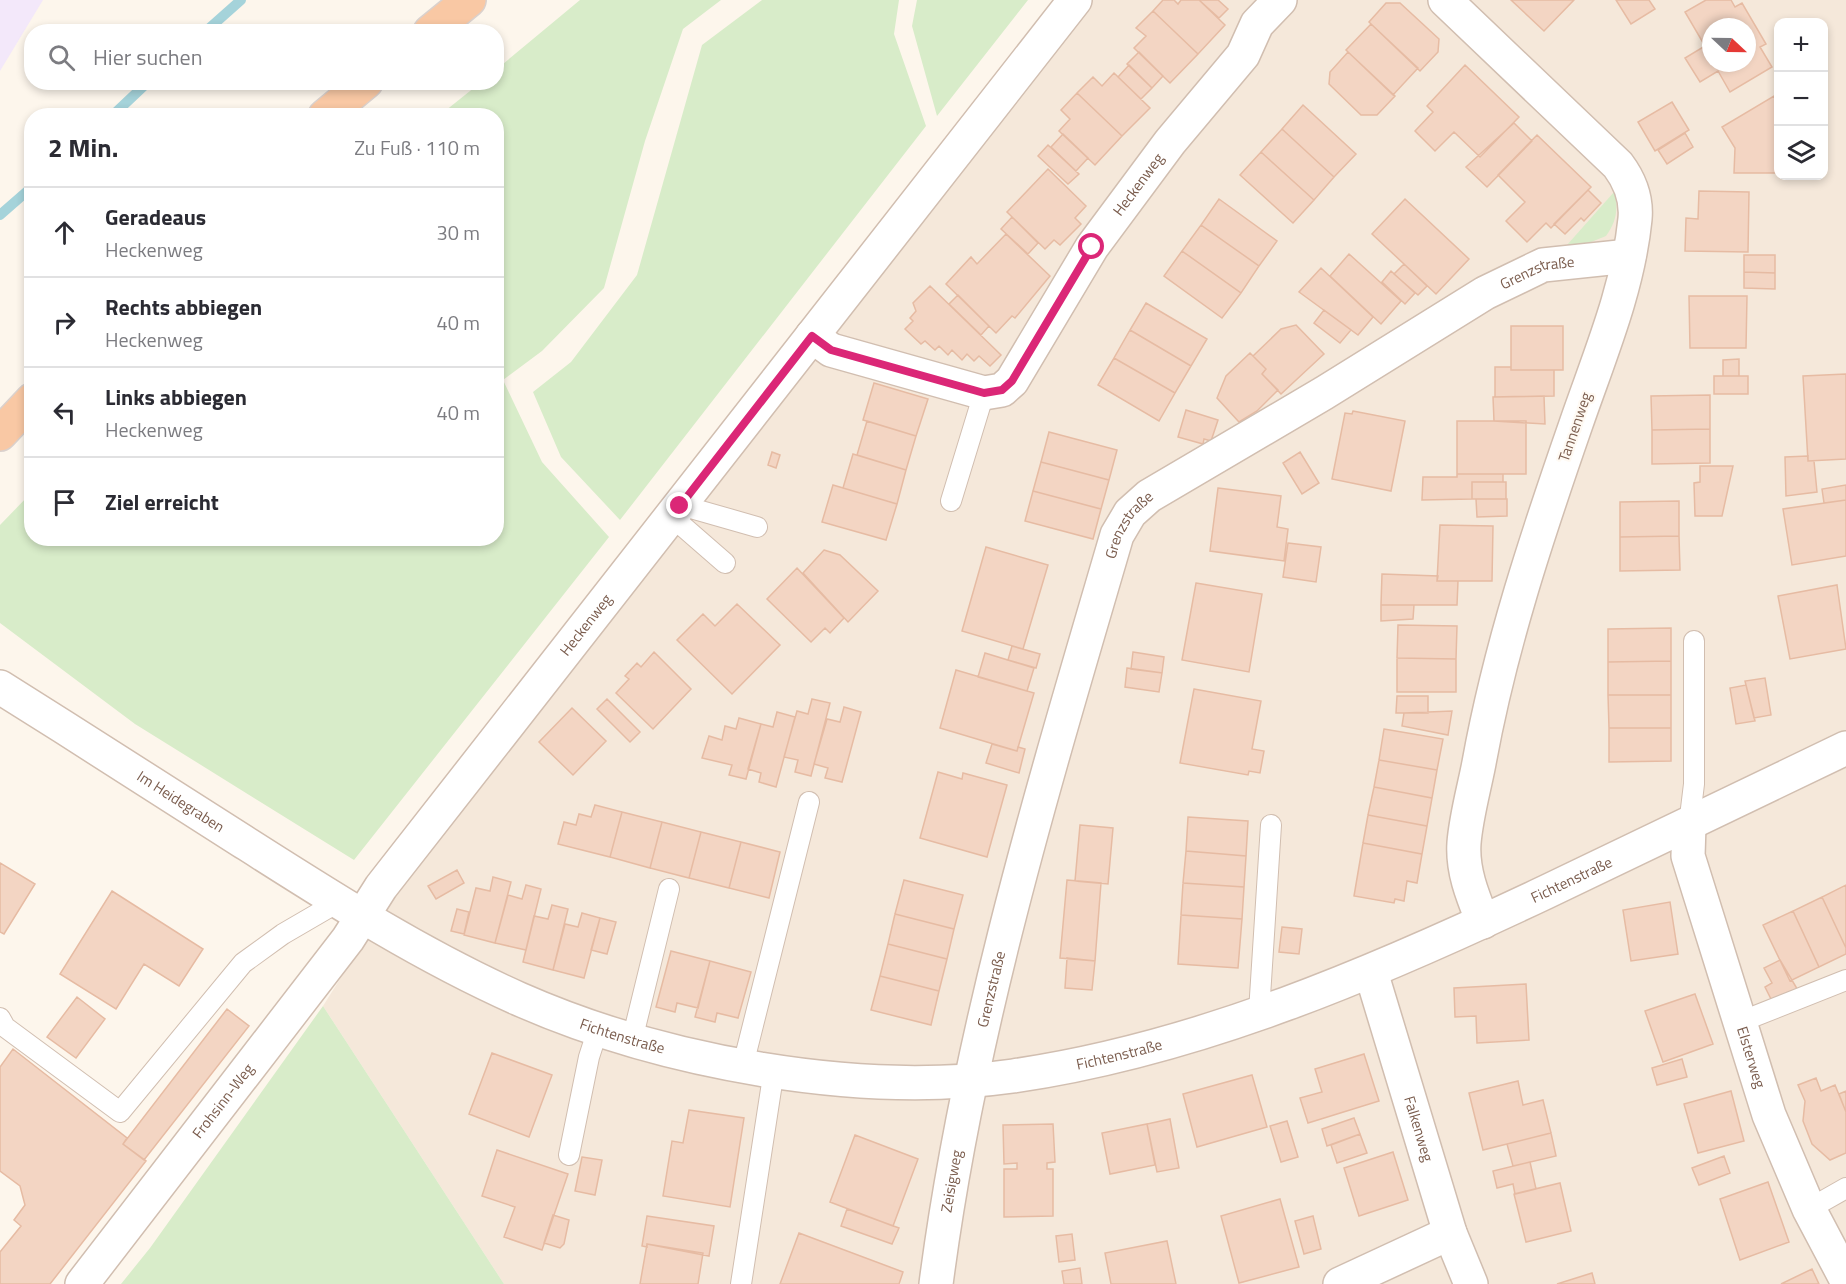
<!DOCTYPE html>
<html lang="de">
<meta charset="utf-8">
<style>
:root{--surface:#fff;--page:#f7f7f7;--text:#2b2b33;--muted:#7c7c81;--line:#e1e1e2}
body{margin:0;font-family:"Titillium Web",sans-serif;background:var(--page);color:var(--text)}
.controls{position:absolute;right:18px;top:18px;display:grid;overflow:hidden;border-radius:12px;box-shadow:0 3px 9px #0003}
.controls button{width:54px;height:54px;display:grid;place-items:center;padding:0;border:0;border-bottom:2px solid var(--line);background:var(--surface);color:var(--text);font:30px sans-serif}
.compass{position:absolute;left:1702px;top:18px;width:54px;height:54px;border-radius:50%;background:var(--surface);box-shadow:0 3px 9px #0003;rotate:112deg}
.stop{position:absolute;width:18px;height:18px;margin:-14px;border:4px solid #db2777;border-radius:50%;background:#fff}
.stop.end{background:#db2777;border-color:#fff;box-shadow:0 2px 6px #0008}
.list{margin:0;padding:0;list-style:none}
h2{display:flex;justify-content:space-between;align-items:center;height:78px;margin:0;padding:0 24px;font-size:26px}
h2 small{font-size:20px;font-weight:400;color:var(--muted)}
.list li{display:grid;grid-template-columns:39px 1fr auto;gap:18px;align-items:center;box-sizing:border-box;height:90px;padding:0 24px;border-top:2px solid var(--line)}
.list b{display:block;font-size:22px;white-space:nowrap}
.list p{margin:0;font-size:20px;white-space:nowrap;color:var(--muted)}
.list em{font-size:20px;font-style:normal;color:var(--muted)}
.icon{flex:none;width:33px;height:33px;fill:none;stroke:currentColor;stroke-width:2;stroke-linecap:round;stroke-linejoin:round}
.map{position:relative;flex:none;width:1846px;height:1284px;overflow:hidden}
.search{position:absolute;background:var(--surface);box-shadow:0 3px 9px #0003;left:24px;top:24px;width:480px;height:66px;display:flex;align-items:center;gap:15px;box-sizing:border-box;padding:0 21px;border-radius:24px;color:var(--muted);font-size:22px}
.panel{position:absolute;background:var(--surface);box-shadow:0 3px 9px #0003;left:24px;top:108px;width:480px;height:438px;border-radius:24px}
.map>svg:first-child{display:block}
.residential{fill:#f5e8da;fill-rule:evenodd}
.education{fill:#f3e8fa}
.green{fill:#d8ecc9}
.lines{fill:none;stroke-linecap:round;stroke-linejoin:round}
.stream{stroke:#a5d3da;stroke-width:10}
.building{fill:#f3d5c3;stroke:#e6bba3;stroke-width:1.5;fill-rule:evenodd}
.service-casing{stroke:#d1beb0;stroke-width:22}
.minor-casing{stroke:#d1beb0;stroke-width:36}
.tertiary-casing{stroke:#d1beb0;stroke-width:36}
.trunk-casing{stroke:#dad1cd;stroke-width:36}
.service{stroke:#fff;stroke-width:20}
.minor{stroke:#fff;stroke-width:33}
.tertiary{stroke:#fff;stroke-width:33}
.trunk{stroke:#f9c8a4;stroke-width:33}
.route{stroke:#db2777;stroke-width:8}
.labels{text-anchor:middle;stroke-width:4.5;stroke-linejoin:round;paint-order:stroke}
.street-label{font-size:15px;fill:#7a5c4d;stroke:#fffaf3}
</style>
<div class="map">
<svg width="1846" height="1284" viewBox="0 0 1846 1284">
<rect width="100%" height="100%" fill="#fdf6ec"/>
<path class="residential" d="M1093,0H1846V1284H504L323,1006L398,887ZM1778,22H1824V176H1778ZM1711,27H1747V63H1711Z"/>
<path class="education" d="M0,0H43L0,71Z"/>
<path class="green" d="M580,0H721L683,29L645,141L604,288L542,351L503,380L542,462L609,537L354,860L135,724L0,623V525L31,493L32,538H496V116L440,115L480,83L496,82L497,69Z
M762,0H899L894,34L926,126L620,520L561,457L533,392L571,362L637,275L702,45Z
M917,0H1028L937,116L912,26Z
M1614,192C1619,209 1616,222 1606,236L1586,244L1567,245Z
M323,1006L504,1284H121L150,1248Z"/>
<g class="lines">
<path class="stream" d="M205,32L241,0
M112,116L148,82
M0,215L32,187"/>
</g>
<path class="building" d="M1163,0H1174L1178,4L1181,0H1199L1225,25L1198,54L1153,11Z
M1199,0H1218L1228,9L1219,18Z
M1511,0H1574L1544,31Z
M1616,0H1649L1655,9L1631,24Z
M1706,0H1731L1735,7L1742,3L1766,44L1760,47L1772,67L1730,92L1718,71L1700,82L1685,58L1705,46L1685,12ZM1711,27H1747V63H1711Z
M1386,3H1400L1439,39L1438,52L1420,71L1369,22Z
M1153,11L1198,54L1170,83L1134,48L1146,36L1136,28Z
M1371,24L1418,68L1393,95L1346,50Z
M1139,52L1163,76L1152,88L1127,64Z
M1348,52L1395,96L1377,115H1361L1329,84L1330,72Z
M1129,65L1152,88L1141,99L1118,77Z
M1465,65L1519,117L1480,157L1454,132L1435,151L1415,131L1433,112L1427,106Z
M1114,73L1150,108L1122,136L1077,93L1093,77L1102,86Z
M1077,93L1122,136L1095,165L1059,131L1070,119L1061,110Z
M1774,96L1778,104V173H1734L1735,148L1722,127Z
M1672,102L1689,130L1655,151L1638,122Z
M1303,105L1356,154L1334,177L1282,129Z
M1514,123L1532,141L1487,187L1466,167Z
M1282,129L1334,177L1314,200L1261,152Z
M1685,133L1693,147L1667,164L1658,150Z
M1063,134L1088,158L1076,171L1051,147Z
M1537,135L1591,187L1551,228L1546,223L1527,242L1506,221L1525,202L1498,175Z
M1048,145L1079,174L1068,184L1038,156Z
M1261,152L1314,200L1293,223L1240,175Z
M1048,169L1086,206L1075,218L1081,224L1060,245L1054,240L1045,249L1007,212Z
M1588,190L1601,203L1584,221L1581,218L1565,234L1554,224Z
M1699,191L1749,192L1748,252L1685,251L1686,218L1698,219Z
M1219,199L1277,241L1259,266L1201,225Z
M1405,199L1469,259L1436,294L1372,234Z
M1012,217L1038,243L1028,254L1001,229Z
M1201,225L1259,266L1241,293L1182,251Z
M1006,234L1050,276L1015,318L1012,316L996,333L946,284L971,257L977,264Z
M1182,251L1241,293L1222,318L1164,276Z
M1349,254L1401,301L1381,324L1330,276Z
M1744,255H1775V273L1744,272Z
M1404,264L1427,286L1418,295L1394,274Z
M1321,268L1373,317L1358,335L1299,292Z
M1391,271L1415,293L1405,304L1382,282Z
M1744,272L1775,273V289L1744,288Z
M930,286L1001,355L990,366L979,356L974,361L967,354L962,360L952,350L948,355L939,346L935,350L925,341L921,344L905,329L913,321L910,318L916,311L913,303Z
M958,295L989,326L981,335L949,304Z
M1689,296H1747L1746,348H1690Z
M1146,303L1207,339L1191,366L1130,330Z
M1324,310L1351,330L1340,343L1314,323Z
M1296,325L1324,354L1281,394L1262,374L1266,369L1253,356L1281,329Z
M1511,326H1563V370H1511Z
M1130,330L1191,366L1175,393L1114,358Z
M1250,353L1266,369L1262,374L1278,390L1257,411L1239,422L1217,398L1226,376Z
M1114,358L1175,393L1159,421L1098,385Z
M1739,359V376H1723V360Z
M1495,367H1511V370H1554V396L1495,397Z
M1846,374V459L1808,461L1803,376Z
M1714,376H1748V394H1714Z
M874,383L928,399L916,436L863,420Z
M1710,395V429L1652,430L1651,396Z
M1544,396L1545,424L1494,421L1493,397Z
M1186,410L1218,420L1211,441L1204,439L1203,444L1178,437Z
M1353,411L1405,421L1391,491L1332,479L1345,413L1352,414Z
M867,421L916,436L906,470L857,455Z
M1457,421H1526V474H1457Z
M1710,429V463L1652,464V430Z
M1049,432L1117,450L1109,480L1041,462Z
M772,452L780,455L776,468L768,465Z
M1300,452L1319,483L1302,494L1283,463Z
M853,454L906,470L897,504L843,488Z
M1808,456V461H1814L1817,492L1786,496L1785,457Z
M1041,462L1109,480L1101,509L1033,491Z
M1700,466H1733L1722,516H1695L1694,483L1700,482Z
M1457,474H1503V482H1472V499L1422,500L1423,477H1457Z
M1472,482H1506V499H1472Z
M833,485L897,504L886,540L822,522Z
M1846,485V500L1824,503L1822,489Z
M1218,488L1281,496L1277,527L1288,529L1284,561L1210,551Z
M1033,491L1101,509L1093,539L1025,521Z
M1476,499H1507V516L1477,517Z
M1846,500V556L1792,565L1783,509Z
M1679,501V536L1620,537V502Z
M1440,525L1493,526L1492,581H1437Z
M1679,536L1680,570L1620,571V537Z
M1288,543L1321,547L1316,582L1283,577Z
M986,547L1048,565L1023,649L962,631Z
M824,550L840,555L878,591L848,622L803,573Z
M797,568L844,618L830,633L825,628L811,642L767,599Z
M1382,574L1438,576L1437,581H1458L1457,605H1381Z
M1196,583L1262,594L1249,672L1182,660Z
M1837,585L1846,649L1790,659L1778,596Z
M737,604L780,645L732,694L677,640L703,614L715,626Z
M1381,605H1414L1413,619L1381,621Z
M1398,625L1457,626L1456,659L1397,658Z
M1671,628V661L1608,662V629Z
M1012,646L1040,654L1036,668L1008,660Z
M654,652L691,689L653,729L616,693L629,679L625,676L637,663L641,667Z
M1133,652L1164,657L1162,673L1131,669Z
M985,653L1034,668L1027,691L978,677Z
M1397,658L1456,659V692H1397Z
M1671,661V695H1608V662Z
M1127,668L1162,673L1159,692L1125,687Z
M956,670L1034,693L1017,751L940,728Z
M1765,678L1771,715L1754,718L1745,681Z
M1746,685L1755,721L1736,724L1730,688Z
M1194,689L1261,701L1252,749L1264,751L1260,773L1249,771L1248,775L1180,763Z
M1608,695H1671V728H1609Z
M1397,696H1428V713H1396Z
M607,699L640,732L630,742L597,709Z
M812,699L830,703L811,776L795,772L798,760L784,757L797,711L808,714Z
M844,707L861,712L842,782L825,778L828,768L814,764L827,719L840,722Z
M572,708L606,741L573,775L539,742Z
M1452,711L1448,735L1402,726L1404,713Z
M777,712L795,717L776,787L759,782L761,773L748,769L761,724L773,727Z
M739,718L761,724L746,779L729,775L732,765L702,758L709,736L722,740L725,726L736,729Z
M1609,728H1671V761L1609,762Z
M1384,729L1443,739L1437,770L1379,760Z
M992,744L1017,751L1018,747L1025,749L1019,773L986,763Z
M1379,760L1437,770L1432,798L1374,787Z
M938,772L962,779L963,773L1007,785L987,857L920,838Z
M1374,787L1432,798L1427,826L1368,815Z
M595,805L622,812L610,857L558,844L564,822L576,825L579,814L591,817Z
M622,812L662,822L650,868L610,857Z
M1368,815L1427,826L1422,854L1363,843Z
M1188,817L1248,821L1246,856L1186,851Z
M662,822L701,832L689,878L650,868Z
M1080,825L1113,828L1108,884L1075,881Z
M701,832L741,842L729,888L689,878Z
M741,842L780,852L769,898L729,888Z
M1363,843L1422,854L1417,883L1407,881L1404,901L1395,899L1394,903L1354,896Z
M1186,851L1246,856L1244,887L1183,883Z
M0,863L35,884L4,934L0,932Z
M457,870L464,883L436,899L428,886Z
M493,877L511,882L495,943L464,935L476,888L490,891Z
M904,880L963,895L954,929L895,914Z
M1067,880L1101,883L1095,961L1060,958Z
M1183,883L1244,887L1242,919L1181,915Z
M526,885L541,889L526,950L495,943L508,895L522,899Z
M1846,885V948L1822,897Z
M112,891L203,949L179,986L144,964L116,1009L60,974Z
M1822,897L1846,948V954L1819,967L1793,911Z
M1670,902L1678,954L1631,961L1623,910Z
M552,905L568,909L553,970L523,962L534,916L548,919Z
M457,909L469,912L464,934L451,931Z
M1793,911L1819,967L1790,981L1763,925Z
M582,913L600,918L584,978L553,970L565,924L578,927Z
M895,914L954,929L947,959L888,944Z
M1181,915L1242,919L1238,968L1178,964Z
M600,918L616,922L607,954L591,950Z
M1282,927L1302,929L1299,954L1279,952Z
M888,944L947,959L939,991L880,976Z
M671,951L710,961L698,1008L677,1003L675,1012L656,1007Z
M1067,958L1095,961L1092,990L1065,988Z
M1780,960L1799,992L1774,1005L1765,987L1772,983L1764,968Z
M710,961L751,972L738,1018L717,1013L715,1022L695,1017Z
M880,976L939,991L931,1025L871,1010Z
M1526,984L1529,1040L1477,1043L1476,1016L1455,1017L1454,988Z
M1695,994L1713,1044L1663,1062L1645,1011Z
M77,997L105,1019L76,1058L47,1037Z
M227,1009L249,1026L144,1160L123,1144Z
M13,1049L127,1138L123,1144L146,1161L50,1284H0V1252L21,1226L14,1220L25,1205L20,1186L0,1171V1067Z
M492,1053L552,1075L529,1137L469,1114Z
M1364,1054L1379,1101L1308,1123L1300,1098L1322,1092L1315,1069Z
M1682,1059L1687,1077L1657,1085L1652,1068Z
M1252,1075L1267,1127L1197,1147L1183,1094Z
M1816,1078L1821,1091L1835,1085L1846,1112V1153L1830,1160L1812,1144L1803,1121L1805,1101L1798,1085Z
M1518,1081L1523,1105L1543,1100L1551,1133L1483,1150L1469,1093Z
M1731,1091L1744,1141L1698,1153L1684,1104Z
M1846,1091V1112L1839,1094Z
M689,1110L744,1118L730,1207L663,1196L672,1141L683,1143Z
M1354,1118L1360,1134L1327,1146L1322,1129Z
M1170,1119L1179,1168L1157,1172L1147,1124Z
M1287,1121L1298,1157L1281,1162L1270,1126Z
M1053,1124L1055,1162L1047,1163V1169H1053V1216L1004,1217V1169H1017V1163L1004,1164L1003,1125Z
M1147,1124L1155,1165L1110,1174L1102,1133Z
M1551,1133L1556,1156L1513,1166L1507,1144Z
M1360,1134L1367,1153L1337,1163L1331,1145Z
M855,1135L918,1159L893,1226L830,1202Z
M497,1150L568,1174L542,1250L504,1237L515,1207L482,1196Z
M1393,1152L1408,1200L1359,1216L1344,1168Z
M1724,1156L1730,1173L1699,1185L1692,1168Z
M582,1157L602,1160L595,1195L575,1191Z
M1530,1162L1536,1189L1515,1194L1513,1184L1497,1188L1493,1171Z
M1768,1182L1789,1242L1740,1260L1720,1199Z
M1560,1183L1571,1231L1526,1242L1514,1194Z
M1280,1199L1299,1267L1239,1283L1221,1216Z
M847,1209L899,1228L892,1244L841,1226Z
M553,1215L569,1220L564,1244L560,1248L544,1243Z
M647,1216L714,1226L709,1256L647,1244V1247L642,1246Z
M1313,1216L1321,1249L1304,1254L1295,1221Z
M799,1233L903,1272L899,1284H780Z
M1072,1234L1075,1260L1059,1262L1056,1236Z
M1167,1241L1176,1284H1111L1105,1253Z
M647,1244L703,1253L698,1284H640Z
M1080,1268L1082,1284H1064L1062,1271Z
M1812,1269L1819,1284H1781Z
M1592,1273L1595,1284H1557Z"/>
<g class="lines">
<defs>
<path id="service" d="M951,501L984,393
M680,505L757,527
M671,516L725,563
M1689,825L1694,784V641
M1259,1012L1271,825
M0,1018L5,1027L120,1112L243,963L283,934L338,902
M1740,1022L1846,980
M632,1040L669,889
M743,1065L809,802
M569,1155L589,1057L598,1029
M1809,1209L1846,1188
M741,1284L774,1070"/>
<g id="minor">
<path d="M1445,0L1618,165C1630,181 1637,198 1635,219C1628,290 1599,357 1576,424C1537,536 1500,647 1479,763C1474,789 1466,817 1464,843C1462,871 1473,897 1483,922"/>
<path id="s1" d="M812,336L831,350L984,393L1002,390L1012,381L1092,247L1170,142L1243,55L1257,24L1280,0"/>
<path id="s2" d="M1689,825L1688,856L1769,1115L1809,1209L1846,1279"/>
<path id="s3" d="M1371,972L1450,1233L1471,1284"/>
<path id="s4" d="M82,1284L348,939L381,887L1075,0"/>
<path id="s5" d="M936,1284C969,1029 1045,781 1117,535L1130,513L1149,496L1324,393L1485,293L1543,265L1629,256"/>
<path d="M1340,1284L1450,1233"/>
</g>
<g id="tertiary">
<path id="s6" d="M0,687C80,737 159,788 239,839C330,897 420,955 519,999C662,1062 858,1098 1013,1076C1199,1049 1377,972 1546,892C1646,845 1746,797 1846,748"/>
</g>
<path id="trunk" d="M430,32L469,0
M325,116L366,82
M0,434L32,400"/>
</defs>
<use href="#service" class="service-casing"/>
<use href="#minor" class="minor-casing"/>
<use href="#tertiary" class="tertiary-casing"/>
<use href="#trunk" class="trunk-casing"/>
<use href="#service" class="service"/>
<use href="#minor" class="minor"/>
<use href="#tertiary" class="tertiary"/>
<use href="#trunk" class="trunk"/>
</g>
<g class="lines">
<path class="route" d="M680,506L812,336L831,350L984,393L1002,390L1012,381L1092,247"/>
</g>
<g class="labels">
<g class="street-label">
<text dy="5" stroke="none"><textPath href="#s1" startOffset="448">Heckenweg</textPath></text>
<text dy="5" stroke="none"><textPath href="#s5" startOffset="1272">Grenzstraße</textPath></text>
<text transform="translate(1575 427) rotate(-71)" y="5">Tannenweg</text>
<text dy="5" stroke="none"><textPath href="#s5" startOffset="786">Grenzstraße</textPath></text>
<text dy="5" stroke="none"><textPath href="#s4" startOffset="830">Heckenweg</textPath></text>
<text dy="5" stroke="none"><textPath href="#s6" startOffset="214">Im Heidegraben</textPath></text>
<text dy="5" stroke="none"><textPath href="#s6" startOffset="1706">Fichtenstraße</textPath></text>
<text dy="5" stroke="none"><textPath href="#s5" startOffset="300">Grenzstraße</textPath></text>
<text dy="5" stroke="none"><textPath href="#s6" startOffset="716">Fichtenstraße</textPath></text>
<text dy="5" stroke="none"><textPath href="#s6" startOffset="1220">Fichtenstraße</textPath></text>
<text dy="5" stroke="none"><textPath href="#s2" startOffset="242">Elsterweg</textPath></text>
<text dy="5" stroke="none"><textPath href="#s4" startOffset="231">Frohsinn-Weg</textPath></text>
<text dy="5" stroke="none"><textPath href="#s3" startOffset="164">Falkenweg</textPath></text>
<text dy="5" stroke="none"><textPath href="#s5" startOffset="104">Zeisigweg</textPath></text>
</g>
</g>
</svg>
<div class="controls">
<button>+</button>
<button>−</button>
<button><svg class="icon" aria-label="layers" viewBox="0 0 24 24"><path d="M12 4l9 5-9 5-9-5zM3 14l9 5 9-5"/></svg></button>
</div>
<svg class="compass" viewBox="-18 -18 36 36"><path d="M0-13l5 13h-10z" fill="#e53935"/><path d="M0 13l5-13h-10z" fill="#7c7c81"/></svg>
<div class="stop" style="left:1092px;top:247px"></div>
<div class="stop end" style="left:680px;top:506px"></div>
<div class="search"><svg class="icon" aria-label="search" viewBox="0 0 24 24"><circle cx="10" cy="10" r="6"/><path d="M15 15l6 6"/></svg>Hier suchen</div>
<section class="panel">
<h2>2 Min.<small>Zu Fuß · 110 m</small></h2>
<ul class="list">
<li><svg class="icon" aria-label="ahead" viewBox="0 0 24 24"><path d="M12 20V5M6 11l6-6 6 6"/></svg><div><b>Geradeaus</b><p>Heckenweg</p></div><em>30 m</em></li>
<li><svg class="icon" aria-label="right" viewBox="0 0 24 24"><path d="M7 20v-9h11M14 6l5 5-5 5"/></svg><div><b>Rechts abbiegen</b><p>Heckenweg</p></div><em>40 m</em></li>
<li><svg class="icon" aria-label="left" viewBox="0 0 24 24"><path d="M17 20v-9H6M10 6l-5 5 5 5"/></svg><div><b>Links abbiegen</b><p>Heckenweg</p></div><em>40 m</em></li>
<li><svg class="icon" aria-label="arrive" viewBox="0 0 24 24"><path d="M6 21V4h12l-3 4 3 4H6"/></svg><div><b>Ziel erreicht</b></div></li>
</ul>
</section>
</div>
